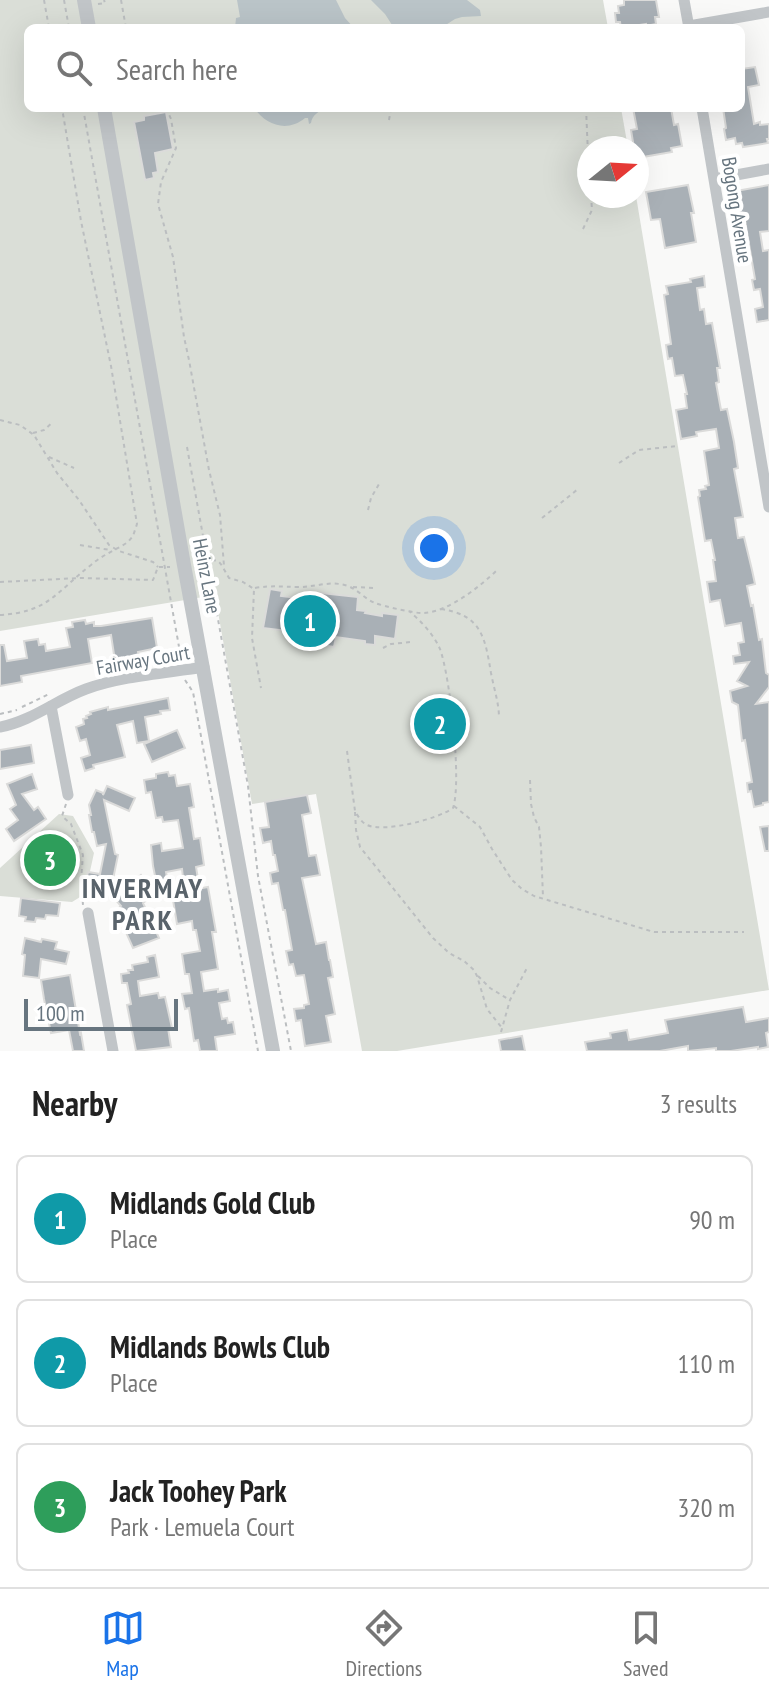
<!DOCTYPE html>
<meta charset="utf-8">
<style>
:root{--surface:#fff;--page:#f2f2f2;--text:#222;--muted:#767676;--line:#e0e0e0;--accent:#1a73e8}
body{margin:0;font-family:"PT Sans Narrow",sans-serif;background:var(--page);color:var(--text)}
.compass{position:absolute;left:577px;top:136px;width:72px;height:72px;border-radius:50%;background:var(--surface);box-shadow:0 8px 32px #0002;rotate:72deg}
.scale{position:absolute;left:24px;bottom:20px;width:154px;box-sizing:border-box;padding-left:8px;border:4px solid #67757f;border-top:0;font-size:22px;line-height:28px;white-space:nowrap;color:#67757f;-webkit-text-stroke:6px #fff;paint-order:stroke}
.you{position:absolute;left:434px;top:548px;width:28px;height:28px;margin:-20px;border:6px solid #fff;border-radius:50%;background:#1a73e8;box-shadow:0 0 0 12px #1a73e833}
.badge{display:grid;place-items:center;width:52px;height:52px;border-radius:50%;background:var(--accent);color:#fff;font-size:26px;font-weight:700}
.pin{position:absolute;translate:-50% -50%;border:4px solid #fff;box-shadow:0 2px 8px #0006}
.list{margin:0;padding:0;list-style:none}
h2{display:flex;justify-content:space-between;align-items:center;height:104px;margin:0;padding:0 32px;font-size:34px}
h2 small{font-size:26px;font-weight:400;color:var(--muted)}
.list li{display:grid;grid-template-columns:52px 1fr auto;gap:24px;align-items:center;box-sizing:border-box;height:128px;margin:0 16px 16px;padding:0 16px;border:2px solid var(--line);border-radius:12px}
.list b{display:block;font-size:30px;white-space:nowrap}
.list p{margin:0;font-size:26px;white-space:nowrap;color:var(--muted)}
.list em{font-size:26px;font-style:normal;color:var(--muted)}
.icon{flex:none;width:44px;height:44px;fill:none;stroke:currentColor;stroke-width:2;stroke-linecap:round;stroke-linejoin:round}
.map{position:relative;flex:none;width:769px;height:1051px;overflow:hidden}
.search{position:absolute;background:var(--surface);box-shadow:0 8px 32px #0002;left:24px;right:24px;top:24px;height:88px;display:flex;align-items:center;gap:20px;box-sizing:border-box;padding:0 28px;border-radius:12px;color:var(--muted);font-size:30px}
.sheet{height:536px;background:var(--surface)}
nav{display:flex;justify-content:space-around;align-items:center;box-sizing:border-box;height:112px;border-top:2px solid var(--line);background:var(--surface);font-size:22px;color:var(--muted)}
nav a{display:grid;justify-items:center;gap:4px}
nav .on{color:var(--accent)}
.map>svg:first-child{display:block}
.green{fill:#daded7}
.water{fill:#bac4c8}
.building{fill:#a9b0b6;stroke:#dbdbda;stroke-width:2}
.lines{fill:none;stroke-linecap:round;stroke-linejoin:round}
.path{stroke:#bbbec0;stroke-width:2;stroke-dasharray:4 4;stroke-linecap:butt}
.minor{stroke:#c1c5c8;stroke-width:11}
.tertiary{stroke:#c1c5c8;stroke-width:14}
.labels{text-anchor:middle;stroke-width:8;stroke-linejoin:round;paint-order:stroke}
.street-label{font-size:20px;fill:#67757f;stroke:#fff}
.district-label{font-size:28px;font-weight:bold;letter-spacing:2px;fill:#59636b;stroke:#fff}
</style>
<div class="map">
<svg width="769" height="1051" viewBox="0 0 769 1051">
<rect width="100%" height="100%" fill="#f9f9f8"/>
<path class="green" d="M0,0H603L608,28H28V108H621L628,148H589V196H636L769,990L397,1051H362L316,794L252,804L215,595L0,631Z
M59,814L73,816L94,853L85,894L72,902L0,896V868Z"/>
<path class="water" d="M237,0H336L345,18L354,28H235L236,18L240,17Z
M371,0H467L480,10L481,16L462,17L455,19L441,28H394L385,14Z
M254,108H326C319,111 312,115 311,123L309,124L308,118H305C287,133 266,125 254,108Z"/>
<path class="building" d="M624,0H656L659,17H655L656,24L646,26V24L621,28L620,22H616L615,13H619L618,6L624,5Z
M755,67L759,85L748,87L754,124L760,122V125L769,124V139H767L768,143L743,147L742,143L736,144L735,138L726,140L724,129L726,128L723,108H741V69Z
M633,108H671L674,125L678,124L682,146L671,148L672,152L637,158V148H634L631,130L637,129Z
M166,112L173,149L155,153L158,172L153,173L154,178L145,180L134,122L144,120V116Z
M688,185L694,213H691L696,242L665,248L660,219L651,220L646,192Z
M769,185V231L760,232L763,251L769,250V320L757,322L755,309L763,307L760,289L754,290L752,280L755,279L744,215L740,216L736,191Z
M704,276L705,287L697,288L700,310L704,309L706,324L712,323L720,368H717L719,382L716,383L721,410L727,409L734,442L738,468L734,469L743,517L735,518L738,538L744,537L752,570L755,584L747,586L751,606L753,605L759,640L762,639L766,673L769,675V687L756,704L769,702V802L763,803V805L754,807L751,791L748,792L747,783L752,782L745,740L742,741L738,705L732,702L730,691L747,686L737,681L749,662L734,664L733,656L740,655L738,643L744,642L741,623L725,626L720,600L710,602L707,582L716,581L713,560H715L711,540L705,541L698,497L700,496L699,490L706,489L705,486L709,485L704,451L719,448L716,429L696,432L697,436L681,439L676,410L687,408L685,394H687L683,375L675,376L672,358L668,359L666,345L671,344L664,295L668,294L666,286L691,282L690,279Z
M270,589L282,591L281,596L320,601L321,593L358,597L357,610L366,611L365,613L382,616V613L398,615L395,639L375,636V645L365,644V641L336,637L334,647L303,642L294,638L296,632L263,628Z
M152,618L157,648L138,652L139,657L115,661L111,635L88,639L92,663L21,676L22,682L0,686V645H4L7,661L27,658L24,641L38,639L39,645L45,644L46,651L70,647L66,628L73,627L72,622L85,620L86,624L94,622V626H101Z
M168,698L170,710L160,711L161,714L145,717L149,741L137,743L133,721L117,725L125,757L93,765L94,768L85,771L81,758L90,755L86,739L80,741L76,727L84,724L83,719L87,718L86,716L91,714L90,712L108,707V710Z
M444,716L446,731L435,733L433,718Z
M177,730L185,748L152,762L144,744Z
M31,745L34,763L0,769V750Z
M168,772L169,776L175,775L177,786L190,784L194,807L189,808L194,839L200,838L204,865L196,867L199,885H202V888L208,887L216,932H212L218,969L201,972L204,991L218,989V992L228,990L230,1001L219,1003L222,1019L227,1018L228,1023L233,1022L235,1034L215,1037L217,1051H200L198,1040L194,1041L189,1008L185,1009L182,994L192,993L189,974H185L182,954L200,951L196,930H193L192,921L177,924L171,888L184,886L182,869L166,872L168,883L157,885L153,866L151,845L161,843L162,851L183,848L178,820L163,822L162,817L156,818L151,792L146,793L144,780L156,778V774Z
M32,774L37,789L22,794L34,810L38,807L46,819L14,841L6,829L18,820L10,809L16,805L7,784Z
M107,786L135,798L129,811L104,800L115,854L118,855L110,894L84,888L88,872L100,874L106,844L97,846L94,832H92L89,815H91L89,805L96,790L103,793V795Z
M307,795L311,813L302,815L309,856L316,855L320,875L302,878L316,944L326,942L329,960H330L333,977L328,978L335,1014L326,1016L331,1042L305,1046L301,1020L296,1021L294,1009L304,1008V1005L309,1004L304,975L296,976L293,964L289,965L286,951L292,950L285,910H283L278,883L272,884L270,873L278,871L275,855H273L271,841L263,843L260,828L269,827L265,802Z
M769,826V851H765L760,827Z
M141,875L153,890L148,894L151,897L143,903L159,938L133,948L121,921L113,913L121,906L113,897Z
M21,898L60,903L58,916L46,915L45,919L36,918L35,922L25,921L26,917L19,916Z
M25,938L41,942L42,939L57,942L55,949L69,952L66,964L41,959L39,978L23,976L25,955L22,954Z
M155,955L159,977L138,981L140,996L158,993L159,998L165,997L172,1028H168L171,1047L136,1051L127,1005L131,1004L127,983H122L121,974L129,973L128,970H133L132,965L148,962L147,957Z
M70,975L80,1034L81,1033L84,1051H73L69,1030L51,1033L44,999L41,980Z
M743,1007L746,1022L769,1018V1032L766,1033L768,1047L758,1049V1047L731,1051H716V1048L688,1051V1046L660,1051H587L585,1042L611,1038L610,1033L627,1030L629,1040L668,1033L665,1020Z
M522,1036L525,1051H501L499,1040Z"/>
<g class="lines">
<path class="path" d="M44,0L49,28
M64,0L69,28
M121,0L126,28
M98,4L105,3L104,0
M378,26L381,28
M83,108L181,658
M166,108L171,119L176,148L161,182L158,204L173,257L184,337L189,360L209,470L220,515L224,566
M586,108L589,177
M389,120L391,108
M583,229L592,210L591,196
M0,420L20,425L34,435L57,473L79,500L109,545L119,551L153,562L158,567
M33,433L44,430L53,422
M187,447L248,786L258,876L291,1051
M49,457L74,468
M619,463L639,450L677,446
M368,510L371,498L379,484
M542,518L578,489
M80,545L110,550
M196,563C222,558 217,558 229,578L243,582L254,589L252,638L261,688
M0,582L80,578L153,580L158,567H170
M353,587L375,588
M255,588C273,585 282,587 299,587C316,587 331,580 348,586C358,590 365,599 375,603C383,606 416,614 424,613C448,612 481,586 498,569
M441,609C482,615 485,638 491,673C494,689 499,703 499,718
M0,615C49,612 56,592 91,565C102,555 116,550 128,542L133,536L137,524L111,366L81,221L62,108
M383,648L391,644L411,642
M185,680L193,692L258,1051
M22,707L49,694
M0,714L17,710
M347,751L355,811C358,816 361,822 367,825C384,833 438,819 453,808C462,782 450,676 440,649C434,635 421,621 409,611
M530,780L531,804L534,817L539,827L541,847L543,897
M66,804L62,816L71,824L83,855L81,881L83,905
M454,806L480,827L492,849L512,880L522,889L534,896L654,932H744
M355,812L356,830L360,847L433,938L449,953L464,961L474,970L477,976L487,1009L502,1028
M478,976L490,988L508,999
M501,1032L510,1000L527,968"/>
<path class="minor" d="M684,0L689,28
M689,26L769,12
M702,108L769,507
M714,179L769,169
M51,706L68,795
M0,727C32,721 56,700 86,689C121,676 167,673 204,667
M88,913L113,1051"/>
<path class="tertiary" d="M84,0L89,28
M104,108L184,565L273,1051"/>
</g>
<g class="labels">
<g class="street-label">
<text transform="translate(737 210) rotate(81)" y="7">Bogong Avenue</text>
<text transform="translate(207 576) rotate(79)" y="7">Heinz Lane</text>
<text transform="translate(143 660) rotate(-10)" y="7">Fairway Court</text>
</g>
<g class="district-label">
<text x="143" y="898">INVERMAY<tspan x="143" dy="32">PARK</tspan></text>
</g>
</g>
</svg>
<svg class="compass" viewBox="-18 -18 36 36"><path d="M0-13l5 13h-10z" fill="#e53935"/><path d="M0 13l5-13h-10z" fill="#767676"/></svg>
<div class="scale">100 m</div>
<div class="you"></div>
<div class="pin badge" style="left:310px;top:621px;background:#0f9aa8">1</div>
<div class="pin badge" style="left:440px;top:724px;background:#0f9aa8">2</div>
<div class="pin badge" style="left:50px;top:860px;background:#2e9e5b">3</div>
<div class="search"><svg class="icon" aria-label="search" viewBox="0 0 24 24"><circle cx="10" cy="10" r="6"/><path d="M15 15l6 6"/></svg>Search here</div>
</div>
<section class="sheet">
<h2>Nearby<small>3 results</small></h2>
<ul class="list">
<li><span class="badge" style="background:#0f9aa8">1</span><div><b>Midlands Gold Club</b><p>Place</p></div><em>90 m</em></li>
<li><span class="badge" style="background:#0f9aa8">2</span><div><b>Midlands Bowls Club</b><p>Place</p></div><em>110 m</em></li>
<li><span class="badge" style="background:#2e9e5b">3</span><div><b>Jack Toohey Park</b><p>Park · Lemuela Court</p></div><em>320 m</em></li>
</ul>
</section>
<nav>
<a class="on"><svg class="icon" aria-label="map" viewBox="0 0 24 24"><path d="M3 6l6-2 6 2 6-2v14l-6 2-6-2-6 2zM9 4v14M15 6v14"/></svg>Map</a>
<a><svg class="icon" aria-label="directions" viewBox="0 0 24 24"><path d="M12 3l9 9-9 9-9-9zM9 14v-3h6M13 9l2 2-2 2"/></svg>Directions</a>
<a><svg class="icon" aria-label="saved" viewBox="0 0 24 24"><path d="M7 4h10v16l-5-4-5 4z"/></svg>Saved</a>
</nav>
